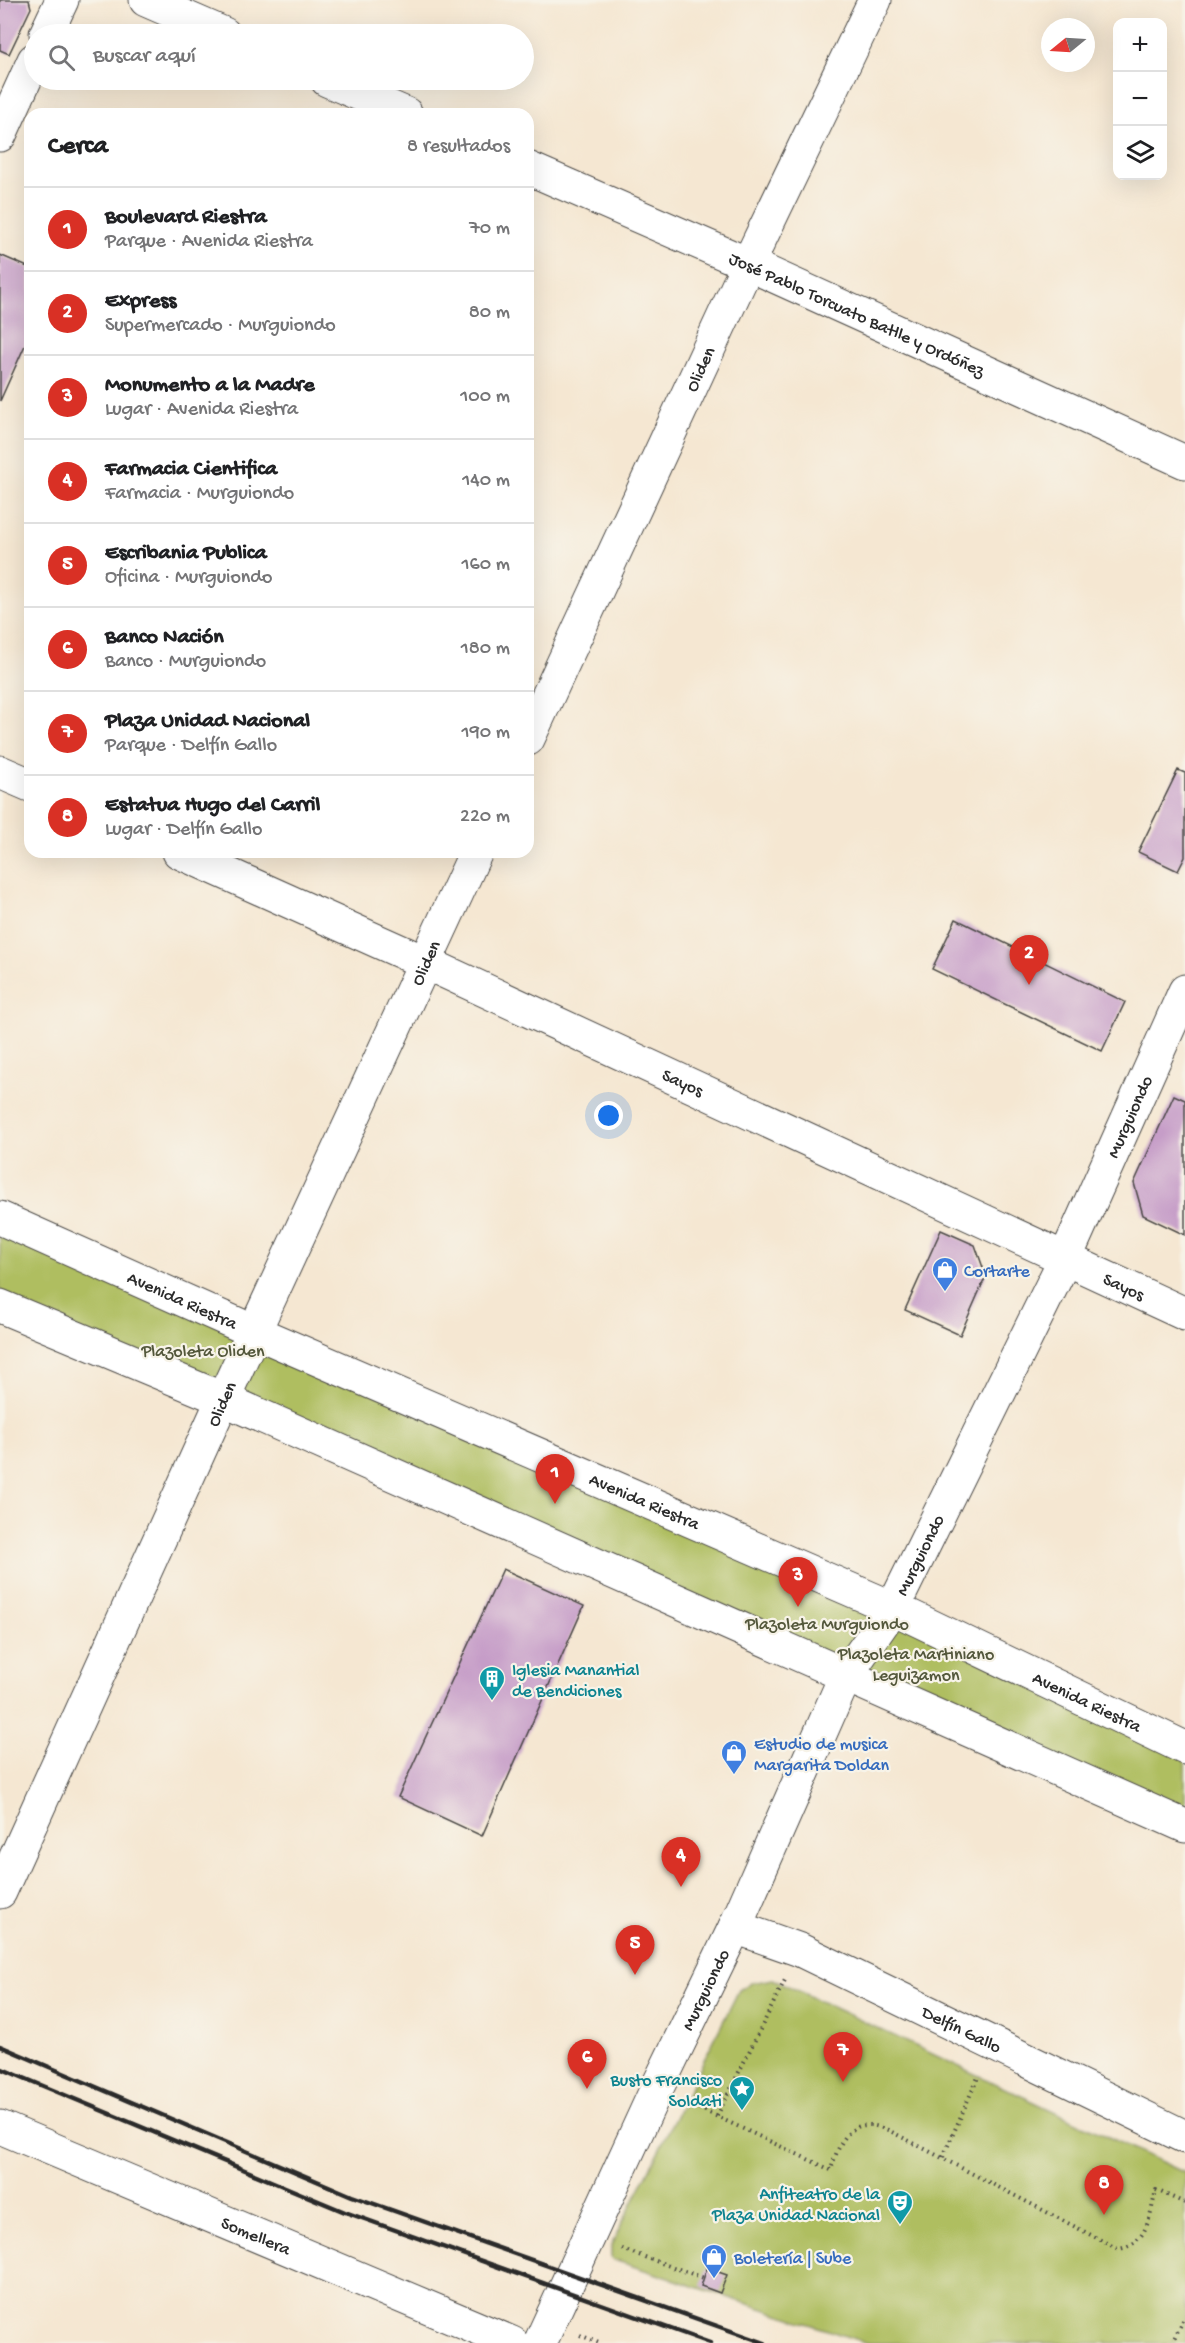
<!DOCTYPE html>
<html lang="es">
<meta charset="utf-8">
<style>
:root{--surface:#fff;--page:#f2f2f2;--text:#202124;--muted:#757577;--line:#e0e0e0;--accent:#d93025}
body{margin:0;font-family:"Gochi Hand",sans-serif;background:var(--page);color:var(--text)}
.controls{position:absolute;right:18px;top:18px;display:grid;overflow:hidden;border-radius:12px;box-shadow:0 6px 24px #0002}
.controls button{width:54px;height:54px;display:grid;place-items:center;padding:0;border:0;border-bottom:2px solid var(--line);background:var(--surface);color:var(--text);font:30px sans-serif}
.compass{position:absolute;left:1041px;top:18px;width:54px;height:54px;border-radius:50%;background:var(--surface);box-shadow:0 6px 24px #0002;rotate:252deg}
.you{position:absolute;left:609px;top:1116px;width:21px;height:21px;margin:-15px;border:4px solid #fff;border-radius:50%;background:#1a73e8;box-shadow:0 0 0 9px #1a73e833}
.badge{display:grid;place-items:center;width:39px;height:39px;border-radius:50%;background:var(--accent);color:#fff;font-size:20px;font-weight:700}
.pin{position:absolute;translate:-50% -50px;filter:drop-shadow(0 2px 3px #0008)}
.pin::after{content:'';position:absolute;top:32px;width:21px;height:18px;background:inherit;clip-path:polygon(0 0,100% 0,50% 100%)}
.list{margin:0;padding:0;list-style:none}
h2{display:flex;justify-content:space-between;align-items:center;height:78px;margin:0;padding:0 24px;font-size:26px}
h2 small{font-size:20px;font-weight:400;color:var(--muted)}
.list li{display:grid;grid-template-columns:39px 1fr auto;gap:18px;align-items:center;box-sizing:border-box;height:84px;padding:0 24px;border-top:2px solid var(--line)}
.list b{display:block;font-size:22px;white-space:nowrap}
.list p{margin:0;font-size:20px;white-space:nowrap;color:var(--muted)}
.list em{font-size:20px;font-style:normal;color:var(--muted)}
.icon{flex:none;width:33px;height:33px;fill:none;stroke:currentColor;stroke-width:2;stroke-linecap:round;stroke-linejoin:round}
.map{position:relative;flex:none;width:1185px;height:2343px;overflow:hidden}
.search{position:absolute;background:var(--surface);box-shadow:0 6px 24px #0002;left:24px;top:24px;width:510px;height:66px;display:flex;align-items:center;gap:15px;box-sizing:border-box;padding:0 21px;border-radius:33px;color:var(--muted);font-size:22px}
.panel{position:absolute;background:var(--surface);box-shadow:0 6px 24px #0002;left:24px;top:108px;width:510px;height:750px;border-radius:18px}
.map>svg:first-child{display:block}
.green{fill:#afbe61;stroke:#6d7446;stroke-width:1.5}
.building{fill:#c69dc8}
.lines{fill:none;stroke-linecap:round;stroke-linejoin:round}
.street-casing{stroke:#494744;stroke-width:35}
.secondary-casing{stroke:#494744;stroke-width:35}
.path{stroke:#494744;stroke-width:4;stroke-dasharray:1.5 4.5;stroke-linecap:butt}
.street{stroke:#fff;stroke-width:33}
.secondary{stroke:#fff;stroke-width:33}
.rail{stroke:#2b2b2b;stroke-width:4.5}
.labels{text-anchor:middle;stroke-width:4.5;stroke-linejoin:round;paint-order:stroke}
.street-label{font-size:18px;fill:#2b2b2b;stroke:#f7f3e8}
.shop-label{font-size:18px;fill:#366cbe;stroke:#f7f3e8;text-anchor:start}
.park-label{font-size:18px;fill:#53573b;stroke:#f7f3e8}
.culture-label{font-size:18px;fill:#0d838f;stroke:#f7f3e8;text-anchor:end}
</style>
<div class="map">
<svg width="1185" height="2343" viewBox="0 0 1185 2343">
<rect width="100%" height="100%" fill="#f7f3e8"/>
<filter id="ink" filterUnits="userSpaceOnUse"><feTurbulence type="fractalNoise" baseFrequency=".0167" numOctaves="2"/><feDisplacementMap in="SourceGraphic" scale="12" xChannelSelector="R" yChannelSelector="G"/><feConvolveMatrix kernelMatrix="1 2 1 2 8 2 1 2 1" color-interpolation-filters="sRGB"/></filter>
<filter id="wash" filterUnits="userSpaceOnUse"><feTurbulence type="fractalNoise" baseFrequency=".008" numOctaves="4" result="noise"/><feDisplacementMap in="SourceGraphic" scale="24" xChannelSelector="R" yChannelSelector="G"/><feGaussianBlur stdDeviation="1.35" result="paint"/><feColorMatrix in="noise" values="0 0 0 0 0 0 0 0 0 0 0 0 0 0 0 0 0 1.4 0 .05"/><feComposite in="paint" operator="in"/></filter>
<g filter="url(#wash)">
<rect width="100%" height="100%" fill="#f5e7d2"/>
<path class="green" d="M0,1218L1185,1748V1826L0,1306Z
M773,1979L1185,2173V2343H867L611,2259V2246L739,1990L751,1983Z"/>
<g id="blocks">
<path class="building" d="M0,0H29L31,8L9,54L0,50Z
M0,255L30,268V334L0,401Z
M1178,770L1185,773V857L1178,871L1138,852Z
M956,919L1125,1002L1102,1051L932,969Z
M1174,1095L1185,1100V1235L1143,1215L1134,1183Z
M941,1230L975,1245L986,1276L960,1335L905,1310Z
M503,1569L584,1606L482,1836L398,1797Z
M707,2268L727,2275L720,2293L701,2286Z"/>
</g>
</g>
<g filter="url(#ink)">
<use href="#blocks" fill-opacity="0" stroke="#494744" stroke-width="1.5"/>
<g class="lines">
<defs>
<g id="street">
<path d="M146,0L224,34"/>
<path d="M327,80L406,114"/>
<path id="s1" d="M528,168L748,264L1185,462"/>
<path id="s2" d="M528,739L748,264L875,0"/>
<path d="M0,772L30,785"/>
<path id="s3" d="M179,852L424,962L1185,1314"/>
<path id="s4" d="M0,1892L223,1399L476,852"/>
<path id="s5" d="M735,1927L800,1950L1185,2137"/>
<path id="s6" d="M0,2127L512,2343"/>
</g>
<g id="secondary">
<path d="M46,34L62,0"/>
<path d="M0,135L34,60"/>
<path id="s7" d="M0,1218L255,1332L893,1608L1185,1748"/>
<path d="M0,1306L223,1399L1185,1826"/>
<path id="s8" d="M540,2343L657,2088L735,1927L846,1675L893,1608L1065,1259L1185,991"/>
</g>
</defs>
<use href="#street" class="street-casing"/>
<use href="#secondary" class="secondary-casing"/>
<path class="path" d="M688,2103L831,2170C836,2152 845,2124 869,2125C875,2125 882,2128 888,2130L1118,2249C1148,2245 1150,2214 1156,2190L1185,2203
M717,2116L785,1980
M943,2157L979,2075
M622,2249L704,2278
M580,2335L599,2343
M1172,2343L1185,2316"/>
<use href="#street" class="street"/>
<use href="#secondary" class="secondary"/>
<path class="rail" d="M0,2046L352,2196L765,2343
M0,2068L345,2212L710,2343"/>
</g>
</g>
<defs>
<symbol id="shop-pin" viewBox="-11 -11 22 30"><path d="M0 17L-7.5 6A9.5 9.5 0 1 1 7.5 6Z" fill="#3f7fe0" stroke="#f7f3e8"/><path d="M-5-2.5h2.3a2.7 3.5 0 0 1 5.4 0H5L5.5 6h-11ZM-1.5-2.5h3a1.5 2.3 0 0 0-3 0Z" fill="#fff"/></symbol>
<symbol id="building-pin" viewBox="-11 -11 22 30"><path d="M0 17L-7.5 6A9.5 9.5 0 1 1 7.5 6Z" fill="#0f9aa8" stroke="#f7f3e8"/><path d="M-4-6H4V6H1V3H-1V6H-4ZM-2.5-4.3h1.7v1.8h-1.7ZM.8-4.3h1.7v1.8H.8ZM-2.5-1h1.7V.8h-1.7ZM.8-1h1.7V.8H.8Z" fill="#fff"/></symbol>
<symbol id="sight-pin" viewBox="-11 -11 22 30"><path d="M0 17L-7.5 6A9.5 9.5 0 1 1 7.5 6Z" fill="#0f9aa8" stroke="#f7f3e8"/><path d="M0-6L1.8-2.2L6-1.7L2.9 1.2L3.7 5.4L0 3.3L-3.7 5.4L-2.9 1.2L-6-1.7L-1.8-2.2Z" fill="#fff"/></symbol>
<symbol id="theatre-pin" viewBox="-11 -11 22 30"><path d="M0 17L-7.5 6A9.5 9.5 0 1 1 7.5 6Z" fill="#0f9aa8" stroke="#f7f3e8"/><path d="M-5-5.5Q0-4 5-5.5V0Q5 5 0 6Q-5 5-5 0ZM-3.3-2.5H-1v1.5H-3.3ZM1-2.5H3.3v1.5H1ZM-2.8 1Q0 5.5 2.8 1Z" fill="#fff"/></symbol>
</defs>
<g fill-rule="evenodd">
<use href="#shop-pin" x="930" y="1255" width="30" height="40"/>
<use href="#building-pin" x="477" y="1664" width="30" height="40"/>
<use href="#shop-pin" x="719" y="1738" width="30" height="40"/>
<use href="#sight-pin" x="727" y="2074" width="30" height="40"/>
<use href="#theatre-pin" x="885" y="2188" width="30" height="40"/>
<use href="#shop-pin" x="699" y="2242" width="30" height="40"/>
</g>
<g class="labels">
<g class="street-label">
<text dy="6" stroke="none"><textPath href="#s1" startOffset="360">José Pablo Torcuato Batlle y Ordóñez</textPath></text>
<text dy="6" stroke="none"><textPath href="#s2" startOffset="408">Oliden</textPath></text>
<text dy="6" stroke="none"><textPath href="#s4" startOffset="1022">Oliden</textPath></text>
<text dy="6" stroke="none"><textPath href="#s3" startOffset="554">Sayos</textPath></text>
<text dy="6" stroke="none"><textPath href="#s8" startOffset="1362">Murguiondo</textPath></text>
<text dy="6" stroke="none"><textPath href="#s3" startOffset="1040">Sayos</textPath></text>
<text dy="6" stroke="none"><textPath href="#s7" startOffset="200">Avenida Riestra</textPath></text>
<text dy="6" stroke="none"><textPath href="#s4" startOffset="536">Oliden</textPath></text>
<text dy="6" stroke="none"><textPath href="#s7" startOffset="704">Avenida Riestra</textPath></text>
<text dy="6" stroke="none"><textPath href="#s8" startOffset="876">Murguiondo</textPath></text>
<text dy="6" stroke="none"><textPath href="#s7" startOffset="1190">Avenida Riestra</textPath></text>
<text dy="6" stroke="none"><textPath href="#s8" startOffset="390">Murguiondo</textPath></text>
<text dy="6" stroke="none"><textPath href="#s5" startOffset="249">Delfín Gallo</textPath></text>
<text dy="6" stroke="none"><textPath href="#s6" startOffset="278">Somellera</textPath></text>
</g>
<g class="shop-label">
<text x="964" y="1276">Cortarte</text>
<text x="754" y="1749">Estudio de musica<tspan x="754" dy="21">Margarita Doldan</tspan></text>
<text x="734" y="2263">Boletería | Sube</text>
</g>
<g class="park-label">
<text x="203" y="1356">Plazoleta Oliden</text>
<text x="827" y="1629">Plazoleta Murguiondo</text>
<text x="916" y="1659">Plazoleta Martiniano<tspan x="916" dy="21">Leguizamon</tspan></text>
</g>
<g class="culture-label">
<text x="512" y="1675" text-anchor="start">Iglesia Manantial<tspan x="512" dy="21">de Bendiciones</tspan></text>
<text x="722" y="2085">Busto Francisco<tspan x="722" dy="21">Soldati</tspan></text>
<text x="880" y="2199">Anfiteatro de la<tspan x="880" dy="21">Plaza Unidad Nacional</tspan></text>
</g>
</g>
</svg>
<div class="controls">
<button>+</button>
<button>−</button>
<button><svg class="icon" aria-label="layers" viewBox="0 0 24 24"><path d="M12 4l9 5-9 5-9-5zM3 14l9 5 9-5"/></svg></button>
</div>
<svg class="compass" viewBox="-18 -18 36 36"><path d="M0-13l5 13h-10z" fill="#e53935"/><path d="M0 13l5-13h-10z" fill="#757577"/></svg>
<div class="you"></div>
<div class="pin badge" style="left:555px;top:1504px">1</div>
<div class="pin badge" style="left:1029px;top:985px">2</div>
<div class="pin badge" style="left:798px;top:1607px">3</div>
<div class="pin badge" style="left:681px;top:1887px">4</div>
<div class="pin badge" style="left:635px;top:1975px">5</div>
<div class="pin badge" style="left:587px;top:2089px">6</div>
<div class="pin badge" style="left:843px;top:2082px">7</div>
<div class="pin badge" style="left:1104px;top:2215px">8</div>
<div class="search"><svg class="icon" aria-label="search" viewBox="0 0 24 24"><circle cx="10" cy="10" r="6"/><path d="M15 15l6 6"/></svg>Buscar aquí</div>
<section class="panel">
<h2>Cerca<small>8 resultados</small></h2>
<ul class="list">
<li><span class="badge">1</span><div><b>Boulevard Riestra</b><p>Parque · Avenida Riestra</p></div><em>70 m</em></li>
<li><span class="badge">2</span><div><b>Express</b><p>Supermercado · Murguiondo</p></div><em>80 m</em></li>
<li><span class="badge">3</span><div><b>Monumento a la Madre</b><p>Lugar · Avenida Riestra</p></div><em>100 m</em></li>
<li><span class="badge">4</span><div><b>Farmacia Cientifica</b><p>Farmacia · Murguiondo</p></div><em>140 m</em></li>
<li><span class="badge">5</span><div><b>Escribania Publica</b><p>Oficina · Murguiondo</p></div><em>160 m</em></li>
<li><span class="badge">6</span><div><b>Banco Nación</b><p>Banco · Murguiondo</p></div><em>180 m</em></li>
<li><span class="badge">7</span><div><b>Plaza Unidad Nacional</b><p>Parque · Delfín Gallo</p></div><em>190 m</em></li>
<li><span class="badge">8</span><div><b>Estatua Hugo del Carril</b><p>Lugar · Delfín Gallo</p></div><em>220 m</em></li>
</ul>
</section>
</div>
